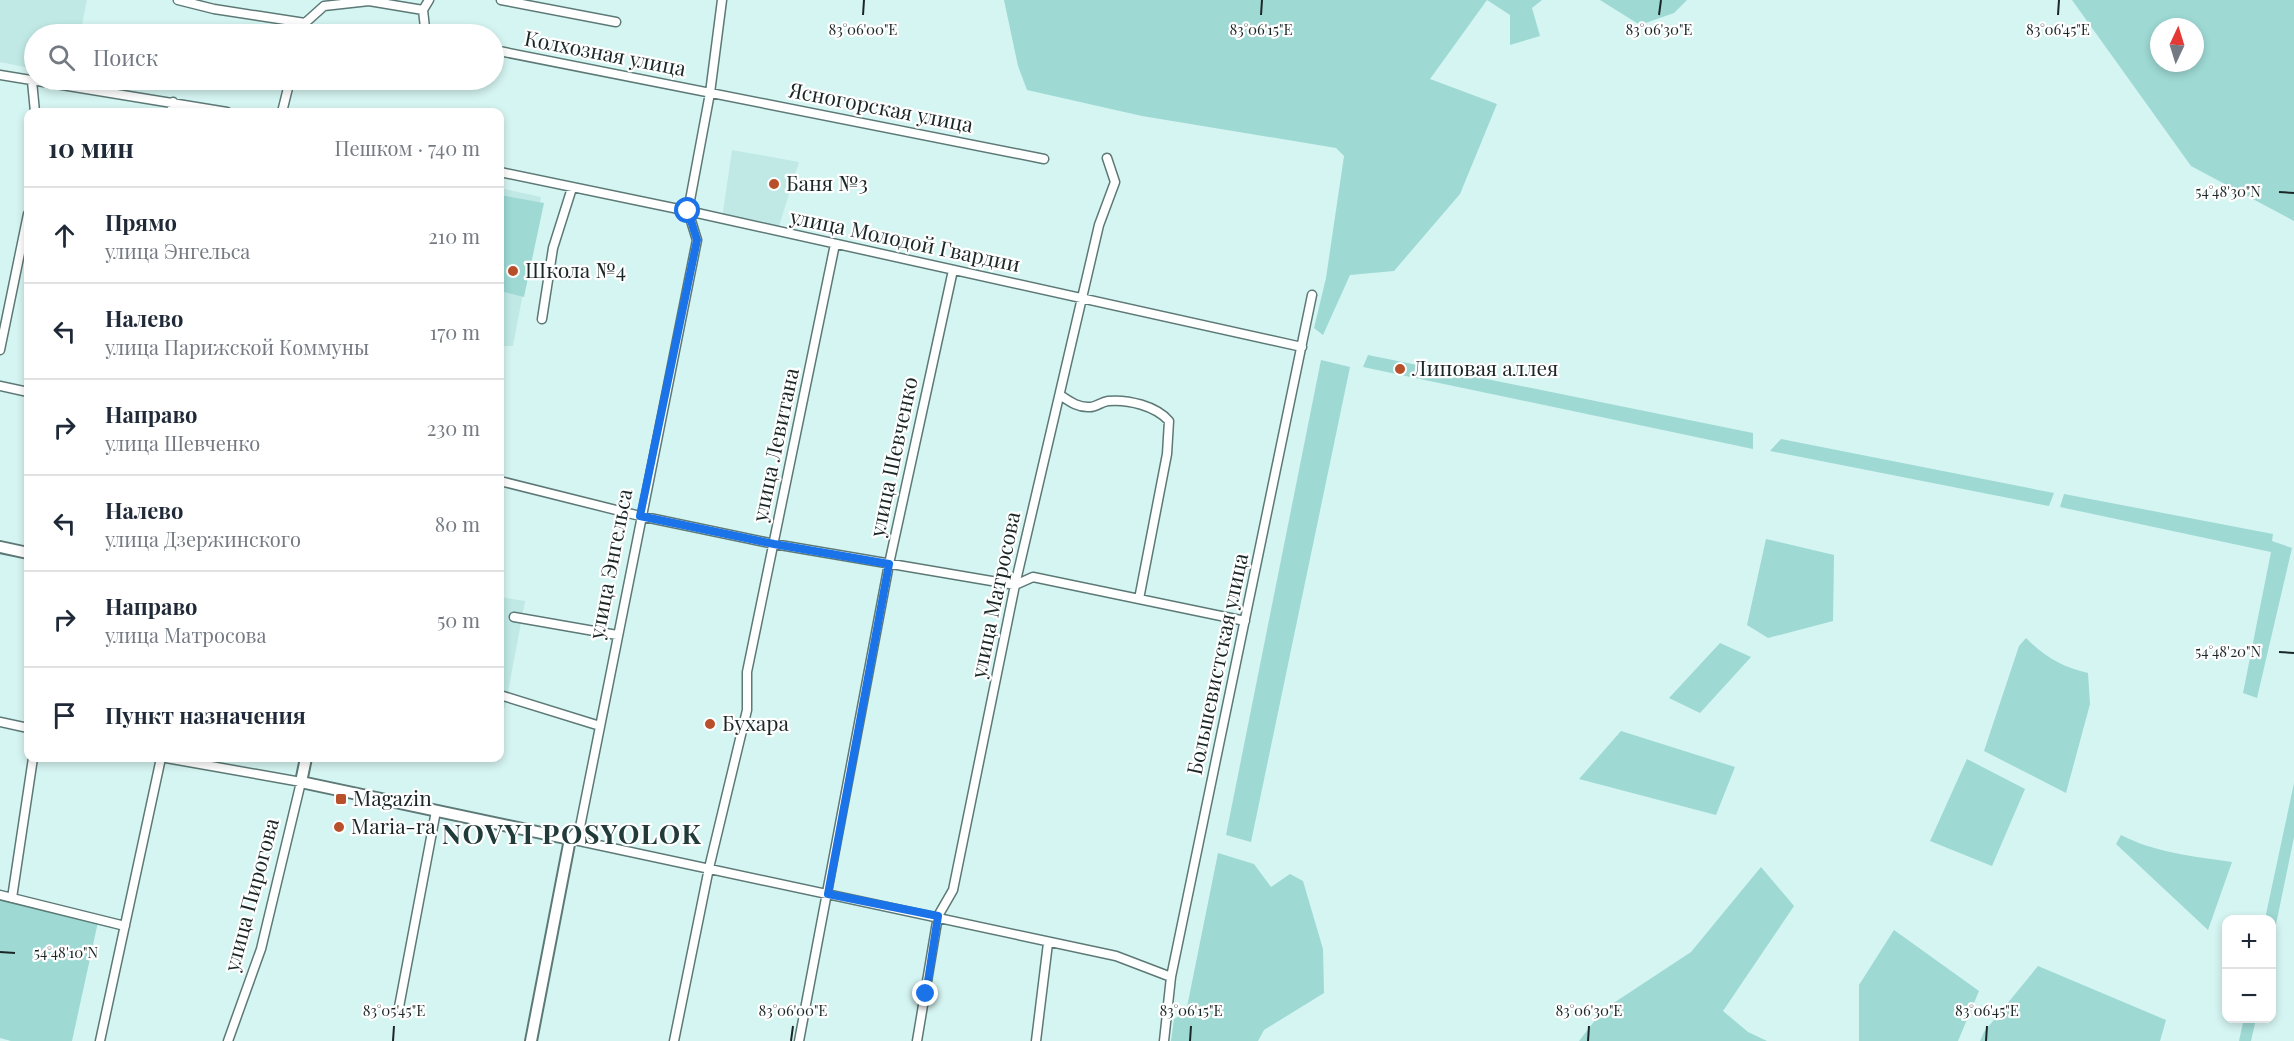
<!DOCTYPE html>
<html lang="ru">
<meta charset="utf-8">
<style>
:root{--surface:#fff;--page:#f2f2f3;--text:#1f2937;--muted:#747a83;--line:#e0e1e3}
body{margin:0;font-family:"Playfair Display",serif;background:var(--page);color:var(--text)}
.controls{position:absolute;right:18px;bottom:18px;display:grid;overflow:hidden;border-radius:12px;box-shadow:0 3px 9px #0003}
.controls button{width:54px;height:54px;display:grid;place-items:center;padding:0;border:0;border-bottom:2px solid var(--line);background:var(--surface);color:var(--text);font:30px sans-serif}
.compass{position:absolute;left:2150px;top:18px;width:54px;height:54px;border-radius:50%;background:var(--surface);box-shadow:0 3px 9px #0003;rotate:4deg}
.stop{position:absolute;width:18px;height:18px;margin:-14px;border:4px solid #1a73e8;border-radius:50%;background:#fff}
.stop.end{background:#1a73e8;border-color:#fff;box-shadow:0 2px 6px #0008}
.list{margin:0;padding:0;list-style:none}
h2{display:flex;justify-content:space-between;align-items:center;height:78px;margin:0;padding:0 24px;font-size:26px}
h2 small{font-size:20px;font-weight:400;color:var(--muted)}
.list li{display:grid;grid-template-columns:39px 1fr auto;gap:18px;align-items:center;box-sizing:border-box;height:96px;padding:0 24px;border-top:2px solid var(--line)}
.list b{display:block;font-size:22px;white-space:nowrap}
.list p{margin:0;font-size:20px;white-space:nowrap;color:var(--muted)}
.list em{font-size:20px;font-style:normal;color:var(--muted)}
.icon{flex:none;width:33px;height:33px;fill:none;stroke:currentColor;stroke-width:2;stroke-linecap:round;stroke-linejoin:round}
.map{position:relative;flex:none;width:2294px;height:1041px;overflow:hidden}
.search{position:absolute;background:var(--surface);box-shadow:0 3px 9px #0003;left:24px;top:24px;width:480px;height:66px;display:flex;align-items:center;gap:15px;box-sizing:border-box;padding:0 21px;border-radius:33px;color:var(--muted);font-size:22px}
.panel{position:absolute;background:var(--surface);box-shadow:0 3px 9px #0003;left:24px;top:108px;width:480px;height:654px;border-radius:12px}
.map>svg:first-child{display:block}
.built{fill:#c0e9e5}
.green{fill:#9ed9d4;fill-rule:evenodd}
.lines{fill:none;stroke-linecap:round;stroke-linejoin:round}
.minor-casing{stroke:#5c7976;stroke-width:11}
.tertiary-casing{stroke:#5c7976;stroke-width:14}
.minor{stroke:#fff;stroke-width:8}
.tertiary{stroke:#fff;stroke-width:10}
.route{stroke:#1a73e8;stroke-width:8}
.ticks{fill:none;stroke:#1b2726;stroke-width:2}
.poi-dot{fill:#b8502b;stroke:#fff;stroke-width:2}
.labels{text-anchor:middle;stroke-width:4.5;stroke-linejoin:round;paint-order:stroke}
.street-label{font-size:21px;fill:#1b2726;stroke:#fff}
.poi-label{font-size:21px;fill:#1b2726;stroke:#fff;text-anchor:start}
.district-label{font-size:27px;font-weight:bold;letter-spacing:1.5px;fill:#203b39;stroke:#fff}
.ticks-label{font-size:15px;text-anchor:middle;fill:#1b2726;stroke:#fff;stroke-width:4.5;stroke-linejoin:round;paint-order:stroke}
</style>
<div class="map">
<svg width="2294" height="1041" viewBox="0 0 2294 1041">
<rect width="100%" height="100%" fill="#d5f5f2"/>
<path class="built" d="M0,0H87L80,34H34V69L0,62Z
M732,150L799,162L779,226L722,219Z
M500,188L541,197L513,346H500Z
M500,597L525,601L505,708L500,707Z"/>
<path class="green" d="M1004,0H1542L1532,8L1540,36L1510,45V15L1487,0L1430,79L1497,104L1460,194L1394,271L1350,275L1323,335L1314,328L1326,278L1344,156L1336,148L1142,116L1027,90L1018,66Z
M1600,0H1687L1674,13L1640,25Z
M2072,0H2294V221L2191,166ZM2159,27H2195V63H2159Z
M500,195L544,203L524,297L500,291Z
M1368,355L1753,433V449L1363,367Z
M1321,360L1350,367L1251,842L1226,835Z
M1781,439L2054,493L2049,506L1770,451Z
M2064,494L2273,534L2272,541L2292,548L2257,698L2243,693L2271,552L2060,507Z
M1766,539L1834,555L1833,621L1768,638L1747,625Z
M2026,638C2045,657 2062,667 2088,673L2090,704L2066,793L1984,751L2019,646Z
M1720,643L1751,657L1700,713L1669,698Z
M1621,731L1735,767L1716,815L1579,779Z
M1967,759L2025,789L1992,866L1930,841Z
M2294,783V837L2272,944V920L2265,919Z
M2121,835C2153,852 2196,857 2232,862L2208,930L2116,844Z
M1218,853L1254,864L1271,887L1290,874L1303,881L1323,949L1324,993L1264,1030L1258,1041H1171L1174,1019L1186,1012Z
M1761,867L1794,906L1723,1011L1748,1032L1767,1041H1579L1603,1010L1691,952Z
M0,898L98,922L72,1041H11L0,1038Z
M1894,930L1979,991L1958,1041H1859V985Z
M2038,966L2166,1020L2160,1041H1980L1984,1032Z
M2244,1018L2256,1019L2251,1041H2239Z"/>
<g class="lines">
<defs>
<path id="minor" d="M178,0L214,9L305,23L324,6L369,1L423,10L425,28L436,34
M501,0L616,22
M722,0L710,93L688,211L697,240L580,827L570,839L1116,956L1171,977
M423,10L429,0
M494,50L1044,159
M0,75L227,112
M32,81L35,112
M171,112L173,102
M282,112L290,80
M500,172L688,211L1302,347
M542,319L553,248L572,188
M0,350L28,214
M0,386L28,392
M1060,395C1069,401 1078,408 1090,407C1096,407 1101,402 1108,401C1128,399 1156,406 1169,421L1167,454L1139,599
M500,481L640,516L774,544L1015,585L1033,577L1245,621
M514,617L617,635
M500,695L600,726
M0,722L28,728
M166,758L301,782L261,949L228,1041
M0,895L125,926
M12,898L33,758
M399,1007L436,811
M100,1041L161,758
M674,1041L709,868L747,710V672L835,244
M799,1041L889,564L953,270
M917,1041L938,916L953,890L1015,585L1099,225L1115,182L1107,158
M1036,1041L1048,943
M1164,1041L1171,977L1312,295"/>
<path id="tertiary" d="M0,547L28,553
M306,758L301,782L570,839L531,1041"/>
</defs>
<use href="#minor" class="minor-casing"/>
<use href="#tertiary" class="tertiary-casing"/>
<use href="#minor" class="minor"/>
<use href="#tertiary" class="tertiary"/>
</g>
<g class="lines">
<path class="route" d="M688,211L697,240L640,516L774,544L889,564L828,894L938,916L926,994"/>
</g>
<path class="ticks" d="M863,15L864,0M1261,15L1262,0M1659,15L1661,0M2058,15L2059,0M2279,192L2294,193M2279,652L2294,653M0,952L15,953M393,1041L394,1026M791,1041L793,1026M1190,1041L1191,1026M1588,1041L1589,1026M1986,1041L1987,1026"/>
<g class="poi-dot">
<circle cx="774" cy="184" r="6"/>
<circle cx="513" cy="271" r="6"/>
<circle cx="1400" cy="369" r="6"/>
<circle cx="710" cy="724" r="6"/>
<rect x="335" y="793" width="12" height="12" rx="3"/>
<circle cx="339" cy="827" r="6"/>
</g>
<g class="labels">
<g class="street-label">
<text transform="translate(605 54) rotate(11)" y="7">Колхозная улица</text>
<text transform="translate(881 108) rotate(11)" y="7">Ясногорская улица</text>
<text transform="translate(905 241) rotate(12)" y="7">улица Молодой Гвардии</text>
<text transform="translate(776 445) rotate(-78)" y="7">улица Левитана</text>
<text transform="translate(894 457) rotate(-78)" y="7">улица Шевченко</text>
<text transform="translate(611 564) rotate(-79)" y="7">улица Энгельса</text>
<text transform="translate(996 595) rotate(-78)" y="7">улица Матросова</text>
<text transform="translate(1218 664) rotate(-78)" y="7">Большевистская улица</text>
<text transform="translate(252 895) rotate(-75)" y="7">улица Пирогова</text>
</g>
<g class="poi-label">
<text x="786" y="191">Баня №3</text>
<text x="525" y="278">Школа №4</text>
<text x="1412" y="376">Липовая аллея</text>
<text x="722" y="731">Бухара</text>
<text x="353" y="806">Magazin</text>
<text x="351" y="834">Maria-ra</text>
</g>
<g class="district-label">
<text x="572" y="844">NOVYI POSYOLOK</text>
</g>
</g>
<g class="ticks-label">
<text x="863" y="35">83°06'00"E</text>
<text x="1261" y="35">83°06'15"E</text>
<text x="1659" y="35">83°06'30"E</text>
<text x="2058" y="35">83°06'45"E</text>
<text x="2228" y="197">54°48'30"N</text>
<text x="2228" y="657">54°48'20"N</text>
<text x="66" y="958">54°48'10"N</text>
<text x="394" y="1016">83°05'45"E</text>
<text x="793" y="1016">83°06'00"E</text>
<text x="1191" y="1016">83°06'15"E</text>
<text x="1589" y="1016">83°06'30"E</text>
<text x="1987" y="1016">83°06'45"E</text>
</g>
</svg>
<div class="controls">
<button>+</button>
<button>−</button>
</div>
<svg class="compass" viewBox="-18 -18 36 36"><path d="M0-13l5 13h-10z" fill="#e53935"/><path d="M0 13l5-13h-10z" fill="#747a83"/></svg>
<div class="stop" style="left:688px;top:211px"></div>
<div class="stop end" style="left:926px;top:994px"></div>
<div class="search"><svg class="icon" aria-label="search" viewBox="0 0 24 24"><circle cx="10" cy="10" r="6"/><path d="M15 15l6 6"/></svg>Поиск</div>
<section class="panel">
<h2>10 мин<small>Пешком · 740 m</small></h2>
<ul class="list">
<li><svg class="icon" aria-label="ahead" viewBox="0 0 24 24"><path d="M12 20V5M6 11l6-6 6 6"/></svg><div><b>Прямо</b><p>улица Энгельса</p></div><em>210 m</em></li>
<li><svg class="icon" aria-label="left" viewBox="0 0 24 24"><path d="M17 20v-9H6M10 6l-5 5 5 5"/></svg><div><b>Налево</b><p>улица Парижской Коммуны</p></div><em>170 m</em></li>
<li><svg class="icon" aria-label="right" viewBox="0 0 24 24"><path d="M7 20v-9h11M14 6l5 5-5 5"/></svg><div><b>Направо</b><p>улица Шевченко</p></div><em>230 m</em></li>
<li><svg class="icon" aria-label="left" viewBox="0 0 24 24"><path d="M17 20v-9H6M10 6l-5 5 5 5"/></svg><div><b>Налево</b><p>улица Дзержинского</p></div><em>80 m</em></li>
<li><svg class="icon" aria-label="right" viewBox="0 0 24 24"><path d="M7 20v-9h11M14 6l5 5-5 5"/></svg><div><b>Направо</b><p>улица Матросова</p></div><em>50 m</em></li>
<li><svg class="icon" aria-label="arrive" viewBox="0 0 24 24"><path d="M6 21V4h12l-3 4 3 4H6"/></svg><div><b>Пункт назначения</b></div></li>
</ul>
</section>
</div>
